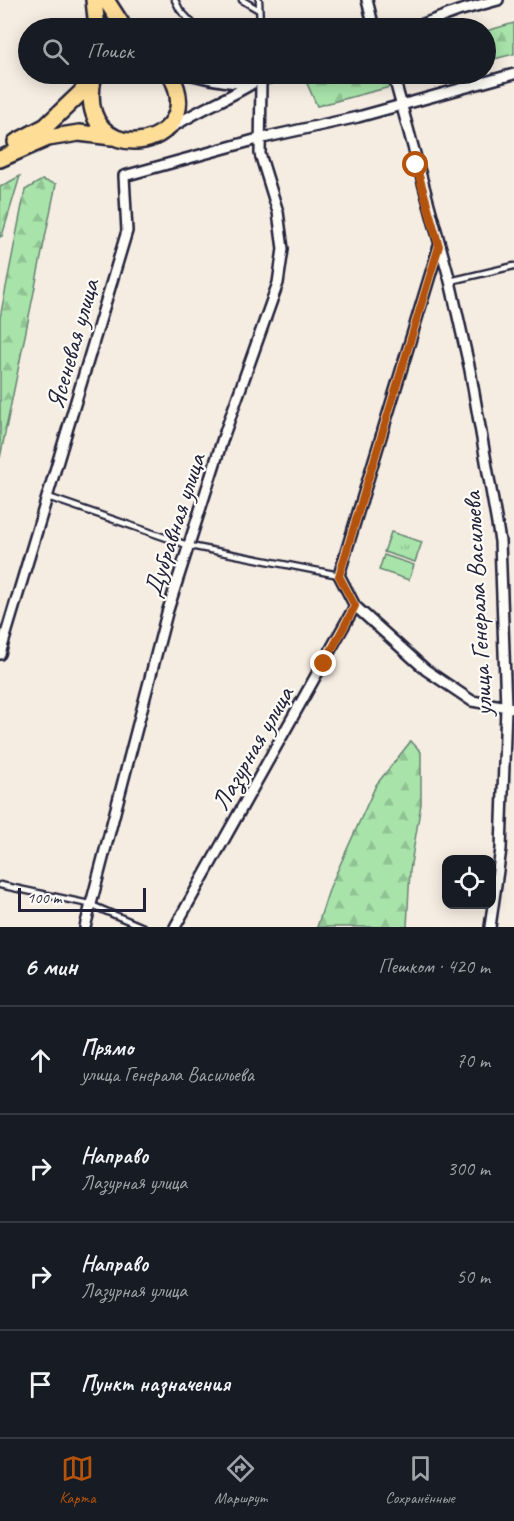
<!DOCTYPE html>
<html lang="ru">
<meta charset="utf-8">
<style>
:root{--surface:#171b24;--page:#20242c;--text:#f1f3f6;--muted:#9ea1a6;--line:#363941;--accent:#b45309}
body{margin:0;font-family:Caveat,sans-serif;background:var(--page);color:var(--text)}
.controls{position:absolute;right:18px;bottom:18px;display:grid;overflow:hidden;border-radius:12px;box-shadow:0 3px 15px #0003}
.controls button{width:54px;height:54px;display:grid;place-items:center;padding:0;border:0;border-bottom:2px solid var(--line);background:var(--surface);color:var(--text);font:30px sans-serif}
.scale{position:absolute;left:18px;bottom:15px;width:128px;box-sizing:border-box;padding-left:6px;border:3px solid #22223b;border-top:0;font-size:16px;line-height:21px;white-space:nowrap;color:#22223b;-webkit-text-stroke:4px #fdfcf7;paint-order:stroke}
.stop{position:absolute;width:18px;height:18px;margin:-14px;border:4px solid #b45309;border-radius:50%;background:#fff}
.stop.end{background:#b45309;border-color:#fff;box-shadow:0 2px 6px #0008}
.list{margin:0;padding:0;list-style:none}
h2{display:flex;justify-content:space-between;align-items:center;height:78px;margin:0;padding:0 24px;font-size:26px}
h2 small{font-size:20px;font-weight:400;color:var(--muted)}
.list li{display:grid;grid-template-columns:39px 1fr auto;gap:18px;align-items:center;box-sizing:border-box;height:108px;padding:0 24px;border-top:2px solid var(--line)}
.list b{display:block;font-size:22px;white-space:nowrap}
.list p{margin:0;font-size:20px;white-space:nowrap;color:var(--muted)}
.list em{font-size:20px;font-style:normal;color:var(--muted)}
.icon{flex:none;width:33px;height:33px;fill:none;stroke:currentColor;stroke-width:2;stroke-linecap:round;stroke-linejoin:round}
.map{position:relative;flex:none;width:514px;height:927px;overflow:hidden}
.search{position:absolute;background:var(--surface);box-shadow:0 3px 15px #0003;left:18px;right:18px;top:18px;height:66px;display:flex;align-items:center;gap:15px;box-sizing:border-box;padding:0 21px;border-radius:33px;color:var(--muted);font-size:22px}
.sheet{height:510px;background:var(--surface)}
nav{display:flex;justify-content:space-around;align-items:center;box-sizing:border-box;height:84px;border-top:2px solid var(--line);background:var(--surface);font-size:16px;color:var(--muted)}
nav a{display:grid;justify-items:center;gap:3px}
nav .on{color:var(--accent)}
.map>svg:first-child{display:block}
.forest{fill:url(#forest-firs);stroke:#658372;stroke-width:1.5}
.park{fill:url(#park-tufts);stroke:#658372;stroke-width:1.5}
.pitch{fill:#a8e4aa;stroke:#658372;stroke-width:1.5}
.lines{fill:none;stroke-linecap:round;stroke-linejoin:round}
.service-casing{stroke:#22223b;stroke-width:9}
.minor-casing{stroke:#22223b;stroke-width:14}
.primary-casing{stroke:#22223b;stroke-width:20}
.service{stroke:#fdfcf7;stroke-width:4.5}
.minor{stroke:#fdfcf7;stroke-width:9}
.primary{stroke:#fedd96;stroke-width:15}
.route{stroke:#b45309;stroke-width:8}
.labels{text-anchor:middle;stroke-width:4.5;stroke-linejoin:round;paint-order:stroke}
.street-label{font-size:26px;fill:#22223b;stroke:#fdfcf7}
</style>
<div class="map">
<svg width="514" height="927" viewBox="0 0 514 927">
<defs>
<pattern id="forest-firs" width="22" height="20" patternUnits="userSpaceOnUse" patternTransform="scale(1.5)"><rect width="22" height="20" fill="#a8e4aa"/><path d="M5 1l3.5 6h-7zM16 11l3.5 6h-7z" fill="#90c393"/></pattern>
<pattern id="park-tufts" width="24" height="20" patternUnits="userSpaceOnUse" patternTransform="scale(1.5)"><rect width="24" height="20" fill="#a8e4aa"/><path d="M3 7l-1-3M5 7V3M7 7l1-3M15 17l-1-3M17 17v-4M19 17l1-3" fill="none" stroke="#90c393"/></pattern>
</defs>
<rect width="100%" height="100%" fill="#f6ede2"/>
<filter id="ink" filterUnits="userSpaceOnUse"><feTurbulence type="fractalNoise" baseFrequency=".0167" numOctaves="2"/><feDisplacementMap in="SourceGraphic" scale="12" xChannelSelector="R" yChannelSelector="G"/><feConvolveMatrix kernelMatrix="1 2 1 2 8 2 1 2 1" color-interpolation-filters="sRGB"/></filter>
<g filter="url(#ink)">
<path class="forest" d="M514,23V54L486,61V31Z
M327,74H440L317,106L305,79Z
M20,176L2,236L0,237V187Z
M42,180L56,184L0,458V318L25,190Z
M411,741L421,752V804L410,870L407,927H317L330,887L376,785Z"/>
<path class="park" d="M391,532L422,542L415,562L384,552Z"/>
<path class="pitch" d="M384,555L414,565L409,580L379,570Z"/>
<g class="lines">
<defs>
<path id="service" d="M175,0L180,10L197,28
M242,0L259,10
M259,0L260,28
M450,281L514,266
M48,497L190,546L339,575
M0,885L89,904L143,927"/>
<path id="minor" d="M367,0L374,28
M412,28L458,11L498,0
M189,74C230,84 241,87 282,74
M393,74L450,281L470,370L500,541L506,707L501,849L490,927
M171,128C197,110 226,100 253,83
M439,246L339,575L355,606L426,670L472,701L514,708
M0,654L127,231L124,176L258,139L358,117L514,74
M85,927L167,613L224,435L278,283L283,249L278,212L260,154L261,81
M175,927L355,606"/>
<path id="primary" d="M94,0L97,28
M106,0L124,28
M94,74C70,176 214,150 170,74
M16,142L46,126L91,83
M0,159L48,138L79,133L112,137"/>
</defs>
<use href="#service" class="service-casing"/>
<use href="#minor" class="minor-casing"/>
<use href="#primary" class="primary-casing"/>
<use href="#service" class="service"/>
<use href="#minor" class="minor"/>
<use href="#primary" class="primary"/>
</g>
</g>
<g class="lines" filter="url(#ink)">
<path class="route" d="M324,664L355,606L339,576L439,246L416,165"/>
</g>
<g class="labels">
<g class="street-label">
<text transform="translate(72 344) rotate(-74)" y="9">Ясеневая улица</text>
<text transform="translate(174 525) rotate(-72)" y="9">Дубравная улица</text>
<text transform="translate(477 604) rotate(-93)" y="9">улица Генерала Васильева</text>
<text transform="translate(252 748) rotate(-60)" y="9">Лазурная улица</text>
</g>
</g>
</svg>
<div class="controls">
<button><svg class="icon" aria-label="locate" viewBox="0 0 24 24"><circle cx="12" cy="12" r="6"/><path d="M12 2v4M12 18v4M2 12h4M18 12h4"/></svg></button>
</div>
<div class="scale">100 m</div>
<div class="stop" style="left:416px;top:165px"></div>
<div class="stop end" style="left:324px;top:664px"></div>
<div class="search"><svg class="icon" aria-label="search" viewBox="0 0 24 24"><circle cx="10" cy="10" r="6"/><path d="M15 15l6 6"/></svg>Поиск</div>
</div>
<section class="sheet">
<h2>6 мин<small>Пешком · 420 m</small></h2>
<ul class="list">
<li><svg class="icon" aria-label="ahead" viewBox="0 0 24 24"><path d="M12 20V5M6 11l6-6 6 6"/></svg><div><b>Прямо</b><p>улица Генерала Васильева</p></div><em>70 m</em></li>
<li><svg class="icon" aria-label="right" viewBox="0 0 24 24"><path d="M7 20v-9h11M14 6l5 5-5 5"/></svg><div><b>Направо</b><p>Лазурная улица</p></div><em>300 m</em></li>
<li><svg class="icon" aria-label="right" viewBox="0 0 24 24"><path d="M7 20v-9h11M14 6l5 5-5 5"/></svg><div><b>Направо</b><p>Лазурная улица</p></div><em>50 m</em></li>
<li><svg class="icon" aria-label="arrive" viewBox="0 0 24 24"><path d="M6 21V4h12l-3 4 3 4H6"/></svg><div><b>Пункт назначения</b></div></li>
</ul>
</section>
<nav>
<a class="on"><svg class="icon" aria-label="map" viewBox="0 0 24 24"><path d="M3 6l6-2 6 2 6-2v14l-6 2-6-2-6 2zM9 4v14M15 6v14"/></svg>Карта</a>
<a><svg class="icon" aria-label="directions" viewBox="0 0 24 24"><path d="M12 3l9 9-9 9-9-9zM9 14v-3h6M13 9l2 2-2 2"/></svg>Маршрут</a>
<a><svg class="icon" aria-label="saved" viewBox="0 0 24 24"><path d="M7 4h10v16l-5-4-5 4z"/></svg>Сохранённые</a>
</nav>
